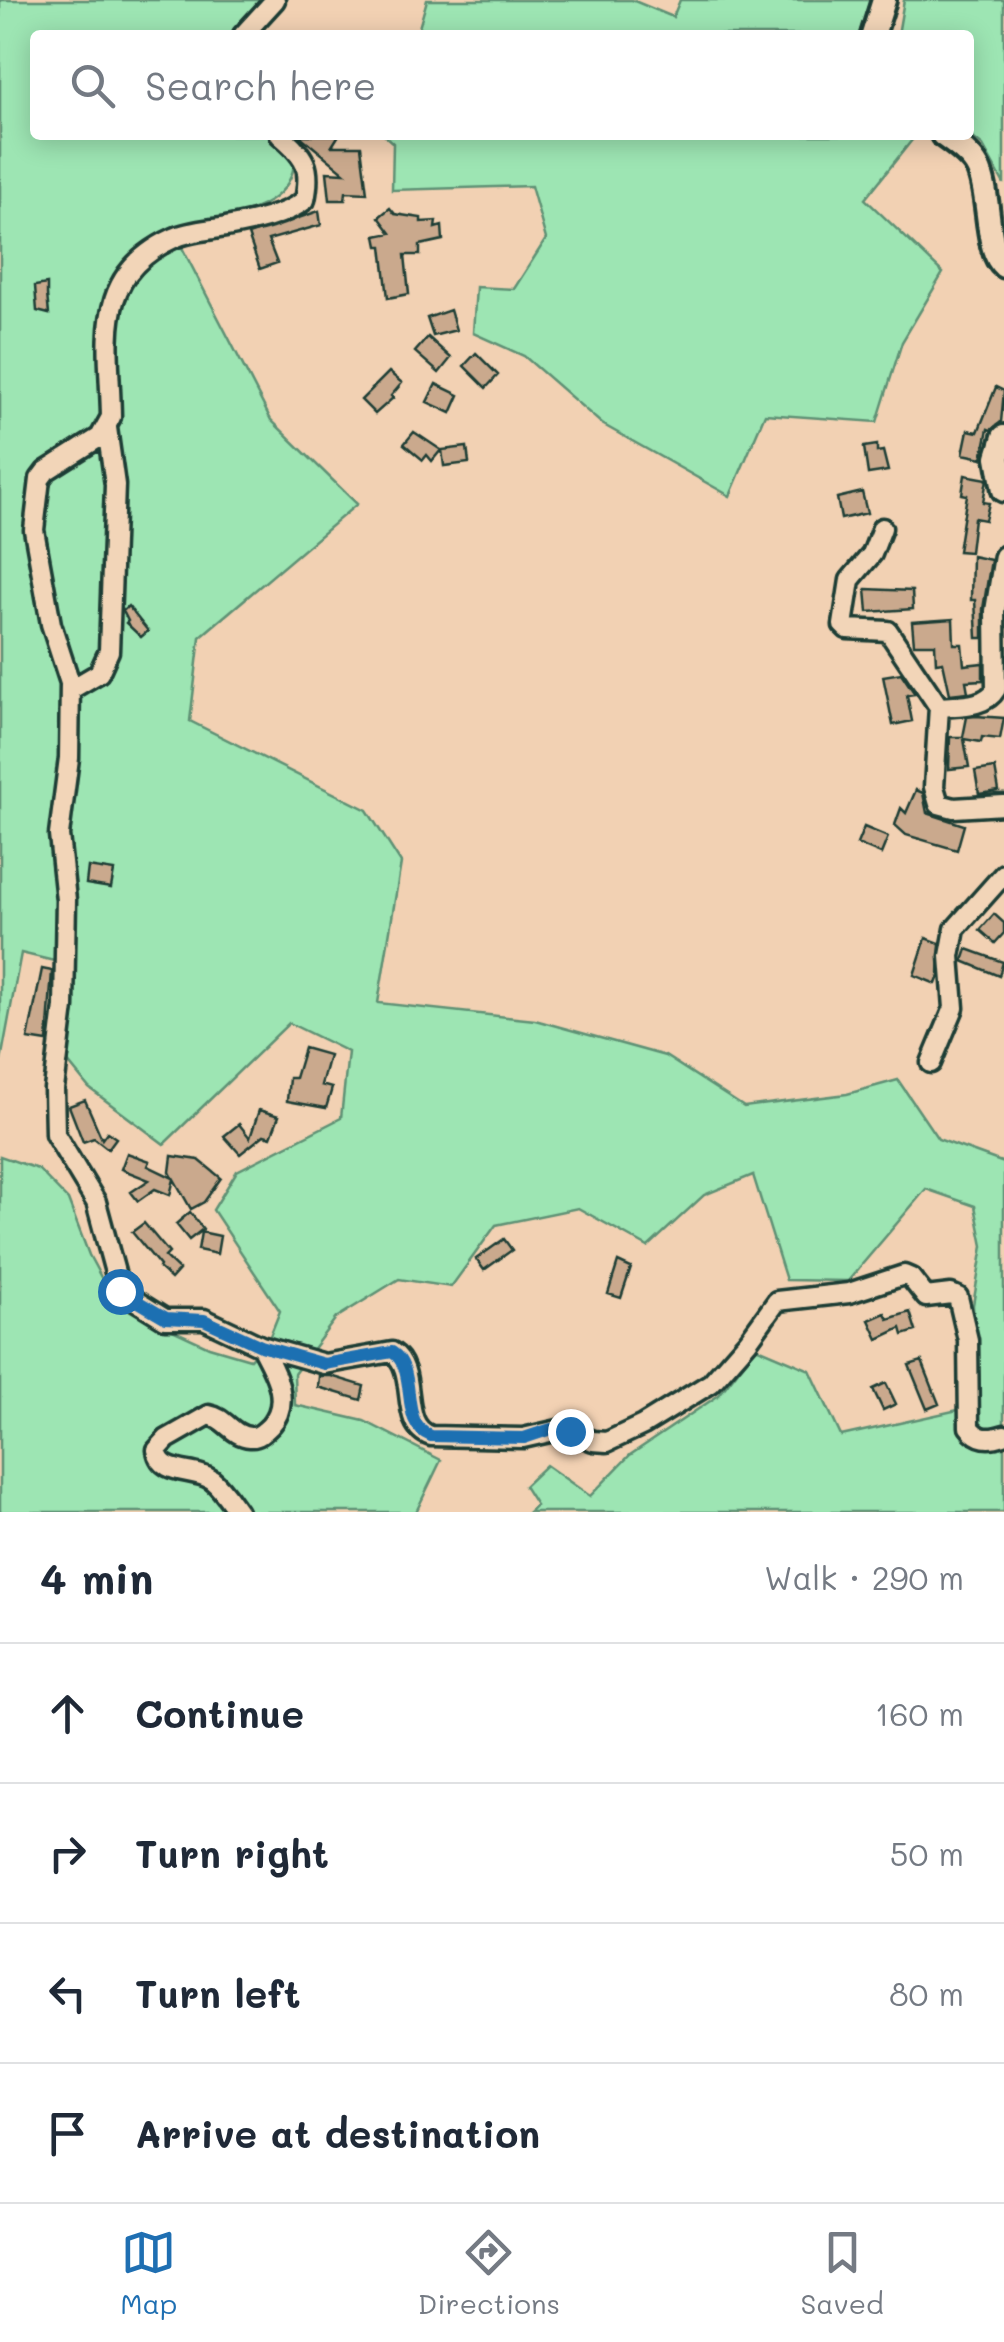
<!DOCTYPE html>
<meta charset="utf-8">
<style>
:root{--surface:#fff;--page:#f6f6f7;--text:#1f2937;--muted:#747a83;--line:#e0e1e3;--accent:#1f6fb2}
body{margin:0;font-family:Mali,sans-serif;background:var(--page);color:var(--text)}
.stop{position:absolute;width:30px;height:30px;margin:-22px;border:8px solid #1f6fb2;border-radius:50%;background:#fff}
.stop.end{background:#1f6fb2;border-color:#fff;box-shadow:0 2px 10px #0008}
.list{margin:0;padding:0;list-style:none}
h2{display:flex;justify-content:space-between;align-items:center;height:130px;margin:0;padding:0 40px;font-size:42px}
h2 small{font-size:32px;font-weight:400;color:var(--muted)}
.list li{display:grid;grid-template-columns:65px 1fr auto;gap:30px;align-items:center;box-sizing:border-box;height:140px;padding:0 40px;border-top:2px solid var(--line)}
.list b{display:block;font-size:38px;white-space:nowrap}
.list em{font-size:32px;font-style:normal;color:var(--muted)}
.icon{flex:none;width:55px;height:55px;fill:none;stroke:currentColor;stroke-width:2;stroke-linecap:round;stroke-linejoin:round}
.map{position:relative;flex:none;width:1004px;height:1512px;overflow:hidden}
.search{position:absolute;background:var(--surface);box-shadow:0 5px 25px #0003;left:30px;right:30px;top:30px;height:110px;display:flex;align-items:center;gap:25px;box-sizing:border-box;padding:0 35px;border-radius:10px;color:var(--muted);font-size:38px}
.sheet{height:690px;background:var(--surface)}
nav{display:flex;justify-content:space-around;align-items:center;box-sizing:border-box;height:140px;border-top:2px solid var(--line);background:var(--surface);font-size:28px;color:var(--muted)}
nav a{display:grid;justify-items:center;gap:5px}
nav .on{color:var(--accent)}
.map>svg:first-child{display:block}
.green{fill:#9de5b3;stroke:#5e9174;stroke-width:2.5}
.building{fill:#caa98d;stroke:#1f3d34;stroke-width:2.5}
.lines{fill:none;stroke-linecap:round;stroke-linejoin:round}
.minor-casing{stroke:#1f3d34;stroke-width:25}
.major-casing{stroke:#1f3d34;stroke-width:30}
.minor{stroke:#f2d5b8;stroke-width:18}
.major{stroke:#f2d5b8;stroke-width:22}
.route{stroke:#1f6fb2;stroke-width:12}
</style>
<div class="map">
<svg width="1004" height="1512" viewBox="0 0 1004 1512">
<rect width="100%" height="100%" fill="#f2d1b3"/>
<filter id="ink" filterUnits="userSpaceOnUse"><feTurbulence type="fractalNoise" baseFrequency=".01" numOctaves="2"/><feDisplacementMap in="SourceGraphic" scale="20" xChannelSelector="R" yChannelSelector="G"/><feConvolveMatrix kernelMatrix="1 2 1 2 8 2 1 2 1" color-interpolation-filters="sRGB"/></filter>
<g filter="url(#ink)">
<path class="green" d="M0,0H262L230,35H35V135H270L294,165C286,218 213,216 173,230L271,420L357,504L200,637L190,721L367,810L401,863L378,1003L535,1020L665,1056L744,1107L847,1094L898,1080L938,1139L1004,1163V1512H529L536,1505L524,1486L546,1465L590,1496L630,1455L719,1395L756,1347L810,1370L841,1436L976,1406L973,1305L983,1246L975,1206L926,1189L848,1281L786,1280L753,1175L704,1195L648,1247L578,1208L496,1225L451,1287L399,1279L336,1318L294,1374L295,1405L364,1421L441,1460L416,1512H0V1156L38,1169L68,1200L89,1255L110,1294L140,1315L209,1347L250,1359L270,1336L280,1311L213,1210L237,1171L341,1118L348,1052L289,1023L164,1144L89,1088L67,1061L75,966L21,953L0,1066Z
M427,0H632L673,17L680,0H870L859,35H417Z
M904,0H1004V184L983,146L969,135V35H898Z
M384,135H916L865,199L943,273L902,342L877,422L765,414L730,496L602,424L524,356L473,333L476,287L514,289L546,239L531,186L392,190L393,143Z"/>
<path class="building" d="M299,135H339L332,146H361L367,193L346,192L345,200H330L327,172L345,173Z
M390,208L395,214L421,218V222L436,221L435,228L442,226L443,240L420,245V255H405L409,294L388,298L382,246H378L376,236L391,233L379,217Z
M319,211L321,225L268,240L277,263L260,269L248,235Z
M47,284V295L49,314L37,311L35,286Z
M450,310L456,330L433,336L427,318Z
M428,337L451,358L439,373L415,352Z
M476,353L498,375L486,388L464,366Z
M389,372L402,383L391,396L393,398L375,414L361,400Z
M436,384L459,395L451,413L427,402Z
M996,387L1004,391L1001,422L991,430L988,429L982,458L963,454L968,430L978,432Z
M414,432L441,450L432,461L427,455L423,460L404,444Z
M877,445V452L883,451L888,471L868,474L864,447Z
M467,447L469,463L444,466L442,450Z
M965,475L987,479L983,502L989,503L985,520L974,518L970,552L958,551L967,495L962,494Z
M862,492L867,513L841,519L837,498Z
M972,556L991,560L983,609V638H977L975,600H971Z
M866,589L912,591L913,609L868,612Z
M128,606L148,631L141,637L126,623L128,621L123,611Z
M953,619L954,644H962L964,665L983,663V680L966,681L968,692L950,694L943,662L936,663L935,644H914L912,622Z
M901,673L915,694L907,695L912,721L893,725L883,676Z
M976,716L1004,718L1000,739L982,737L981,742L964,739L969,767L949,769L950,737H963L967,717Z
M995,768L999,791L979,794L975,771Z
M916,790L923,793L927,813L964,825L957,850L906,835L895,825L901,808L906,813Z
M864,827L888,837L881,854L857,844Z
M88,867L114,871L111,888L86,884Z
M994,914L1004,923V933L995,943L980,930Z
M926,938L940,943L939,976L936,984L914,975Z
M967,949L1003,962L999,976L963,961Z
M42,969L52,971L47,1042L28,1039Z
M304,1048L329,1055L321,1085L332,1088L326,1108L287,1101L289,1078H295Z
M85,1100L102,1139L107,1132L116,1138L108,1149L94,1138L83,1142L69,1106Z
M259,1110L279,1116L271,1137L264,1135L240,1154L224,1136L239,1124L250,1138Z
M127,1153L150,1161L148,1166L173,1178L170,1172L172,1156L199,1160L221,1178L204,1202L191,1209L174,1179L170,1195L155,1189L138,1201L131,1192L149,1180L121,1169Z
M190,1212L203,1229L189,1240L176,1224Z
M144,1223L169,1253L165,1257L179,1270L171,1279L159,1268L160,1266L132,1232Z
M201,1232L220,1236L217,1254L198,1250Z
M504,1239L512,1250L484,1270L476,1259Z
M618,1262L631,1268L621,1298L608,1294Z
M910,1312L916,1331L903,1335L901,1328L878,1339L869,1320L885,1313L888,1319Z
M922,1361L939,1404L927,1409L909,1365Z
M319,1376H331L364,1386L361,1400L318,1387Z
M886,1383L896,1404L883,1410L873,1389Z"/>
<g class="lines">
<defs>
<path id="minor" d="M243,35L275,0
M280,135C305,156 312,166 305,200C285,216 252,222 226,227C210,230 189,231 174,238C91,276 110,342 111,417L100,437L46,471L40,479L34,530L51,624L70,683L69,758L59,835L66,900L64,1007L54,1089L55,1134L96,1202L120,1291L165,1319H204L261,1346L324,1364L392,1352C420,1370 397,1425 431,1436L523,1438L563,1429L593,1441L607,1442L643,1425L711,1383L748,1341L777,1301L849,1293L904,1275L911,1278L926,1297L951,1294L958,1297L968,1340L969,1427C978,1440 989,1440 1004,1435
M882,528L872,554L850,580L843,625L847,629L888,631L939,707L934,787L939,804L954,808L1004,805
M70,690L99,673L109,651L115,485L107,428
M939,707C958,705 985,708 996,689L995,611L1004,556
M931,1063L954,1008L950,956L955,929L1004,874
M238,1512C230,1501 222,1488 212,1480C194,1467 161,1477 157,1450L167,1439L209,1415C226,1418 232,1436 250,1437C258,1438 264,1432 270,1426C293,1401 274,1371 261,1346"/>
<path id="major" d="M873,35L884,0
M943,135C955,144 971,154 978,168C991,194 985,251 1004,266
M1004,437L998,457L1004,490"/>
</defs>
<use href="#minor" class="minor-casing"/>
<use href="#major" class="major-casing"/>
<use href="#minor" class="minor"/>
<use href="#major" class="major"/>
</g>
</g>
<g class="lines" filter="url(#ink)">
<path class="route" d="M120,1291L166,1318L204,1320L261,1346L324,1364L392,1352C420,1370 397,1424 431,1436L524,1438L551,1429L570,1431"/>
</g>
</svg>
<div class="stop" style="left:120px;top:1291px"></div>
<div class="stop end" style="left:570px;top:1431px"></div>
<div class="search"><svg class="icon" aria-label="search" viewBox="0 0 24 24"><circle cx="10" cy="10" r="6"/><path d="M15 15l6 6"/></svg>Search here</div>
</div>
<section class="sheet">
<h2>4 min<small>Walk · 290 m</small></h2>
<ul class="list">
<li><svg class="icon" aria-label="ahead" viewBox="0 0 24 24"><path d="M12 20V5M6 11l6-6 6 6"/></svg><div><b>Continue</b></div><em>160 m</em></li>
<li><svg class="icon" aria-label="right" viewBox="0 0 24 24"><path d="M7 20v-9h11M14 6l5 5-5 5"/></svg><div><b>Turn right</b></div><em>50 m</em></li>
<li><svg class="icon" aria-label="left" viewBox="0 0 24 24"><path d="M17 20v-9H6M10 6l-5 5 5 5"/></svg><div><b>Turn left</b></div><em>80 m</em></li>
<li><svg class="icon" aria-label="arrive" viewBox="0 0 24 24"><path d="M6 21V4h12l-3 4 3 4H6"/></svg><div><b>Arrive at destination</b></div></li>
</ul>
</section>
<nav>
<a class="on"><svg class="icon" aria-label="map" viewBox="0 0 24 24"><path d="M3 6l6-2 6 2 6-2v14l-6 2-6-2-6 2zM9 4v14M15 6v14"/></svg>Map</a>
<a><svg class="icon" aria-label="directions" viewBox="0 0 24 24"><path d="M12 3l9 9-9 9-9-9zM9 14v-3h6M13 9l2 2-2 2"/></svg>Directions</a>
<a><svg class="icon" aria-label="saved" viewBox="0 0 24 24"><path d="M7 4h10v16l-5-4-5 4z"/></svg>Saved</a>
</nav>
